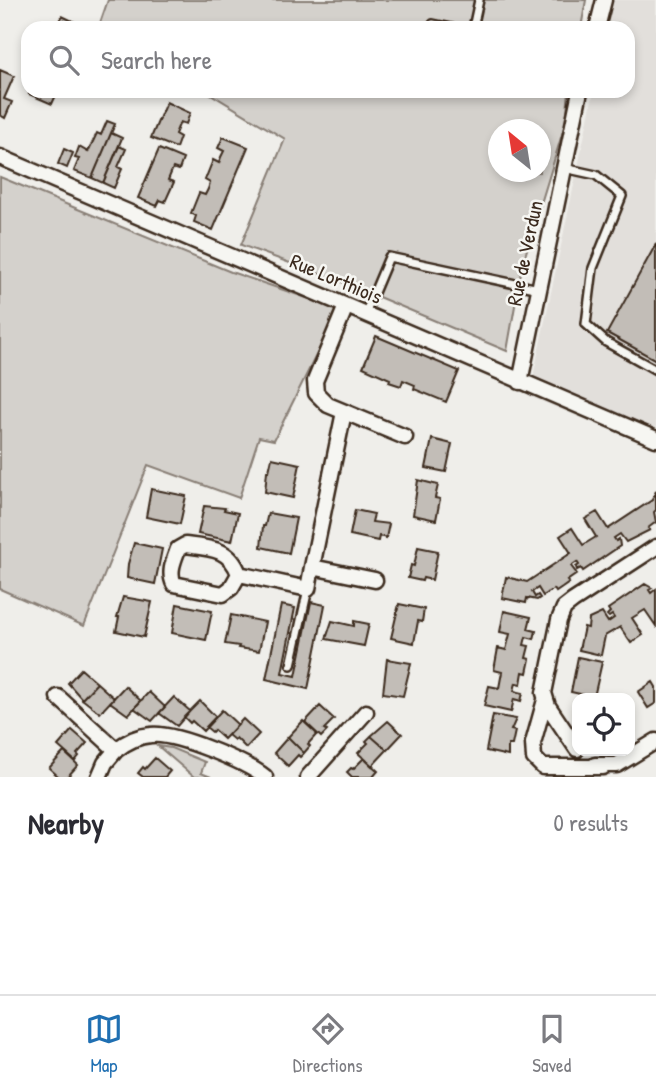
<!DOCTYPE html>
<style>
:root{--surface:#fff;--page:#f2f2f3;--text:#2b2b33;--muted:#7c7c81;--line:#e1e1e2;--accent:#1f6fb2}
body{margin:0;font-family:"Patrick Hand",sans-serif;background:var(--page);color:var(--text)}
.controls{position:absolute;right:21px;bottom:21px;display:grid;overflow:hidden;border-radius:14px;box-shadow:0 4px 10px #0003}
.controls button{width:63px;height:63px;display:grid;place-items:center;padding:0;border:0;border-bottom:2px solid var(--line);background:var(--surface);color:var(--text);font:35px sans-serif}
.compass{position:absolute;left:488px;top:119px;width:63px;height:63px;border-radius:50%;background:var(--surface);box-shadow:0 4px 10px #0003;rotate:330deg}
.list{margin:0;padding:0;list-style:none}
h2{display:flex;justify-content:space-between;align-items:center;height:91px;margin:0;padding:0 28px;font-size:30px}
h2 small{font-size:23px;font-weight:400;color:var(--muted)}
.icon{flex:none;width:38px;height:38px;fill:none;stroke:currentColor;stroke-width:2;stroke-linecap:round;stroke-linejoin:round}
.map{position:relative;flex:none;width:656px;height:777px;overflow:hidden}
.search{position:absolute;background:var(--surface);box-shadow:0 4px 10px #0003;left:21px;right:21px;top:21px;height:77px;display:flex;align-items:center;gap:18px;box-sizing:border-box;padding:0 24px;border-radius:21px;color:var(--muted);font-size:26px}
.sheet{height:217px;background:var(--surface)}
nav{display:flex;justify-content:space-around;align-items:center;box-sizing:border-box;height:98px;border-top:2px solid var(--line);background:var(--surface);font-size:19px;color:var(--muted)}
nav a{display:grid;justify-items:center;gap:4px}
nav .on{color:var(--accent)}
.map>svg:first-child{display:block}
.built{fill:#e2dfdb}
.green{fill:#d4d1cc;stroke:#887e75;stroke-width:2;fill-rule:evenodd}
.building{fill:#c2bdb7;stroke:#3b2a1e;stroke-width:2}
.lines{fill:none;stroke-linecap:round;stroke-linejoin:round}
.lane-casing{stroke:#3b2a1e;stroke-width:12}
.street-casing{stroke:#3b2a1e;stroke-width:19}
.lane{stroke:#f6f6f2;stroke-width:7}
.street{stroke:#f6f6f2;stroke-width:14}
.labels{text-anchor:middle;stroke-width:5;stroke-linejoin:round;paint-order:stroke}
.street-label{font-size:21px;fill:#3b2a1e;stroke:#f6f6f2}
</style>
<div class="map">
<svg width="656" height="777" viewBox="0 0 656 777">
<rect width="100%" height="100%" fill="#efeeea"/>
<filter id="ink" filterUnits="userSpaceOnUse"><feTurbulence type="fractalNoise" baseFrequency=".0143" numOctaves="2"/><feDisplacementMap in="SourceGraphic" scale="14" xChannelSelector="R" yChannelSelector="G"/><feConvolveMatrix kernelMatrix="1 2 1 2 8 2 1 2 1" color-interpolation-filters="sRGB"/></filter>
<g filter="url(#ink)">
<path class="built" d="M613,0H656V449L529,396L594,91H628V28H607Z"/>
<path class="green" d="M108,0H586L581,28H103L99,26Z
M206,91H569L566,121L522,266L507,351L350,285L241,245L285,139ZM498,130H540V172H498Z
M0,177L231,272L339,309L274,440L259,437L239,498L148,465L84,626L0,589Z
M158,746L171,748L205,762L201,773L211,777H194Z"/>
<path class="building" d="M62,16L79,24L77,28H57Z
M0,70L14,76L4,99L12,102L5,118L0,115Z
M31,91H58L52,104L29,94Z
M166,102L190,113L186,124L180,122L175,134L180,137L176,148L151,138Z
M107,121L115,124L92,178L74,171L79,159L75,158L79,147L88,152L97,133L101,135Z
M111,133L122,138L103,183L92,178Z
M223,137L248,147L213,230L194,222L196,216L191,213L199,193L205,195L208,189L210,183L205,180L213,160L219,163L221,157L224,151L218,148Z
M119,146L126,149L118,167L122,169L114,188L103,183Z
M64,149L73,153L67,168L58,164Z
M159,149L183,159L179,170L173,168L168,180L174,182L165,202L160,200L157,206L138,198Z
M656,244V360L607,333Z
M376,336L459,371L446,402L414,389L415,385L403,380L401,386L389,382L390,379L363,367Z
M432,439L452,444L446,472L426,468Z
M272,458L300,464L293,498L265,492L267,471H269Z
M418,480L438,485L435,498L440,499L436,520L413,515Z
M151,489L186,496L180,524L146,517Z
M656,491V510L654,512L656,522L648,528L650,530L626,542L620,534L614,538L616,541L619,539L620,546L583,571L581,568L577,570L576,567L579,565L577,562L571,566L577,574L567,581L569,583L562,588L556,592L554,589L543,596L538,588L532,592L535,597L538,595L540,598L537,600L527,598L526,603L502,598L506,577L527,582L571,553L560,536L572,528L583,545L596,537L585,519L597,512L608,529L652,500Z
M204,506L225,508L224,510L238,513L232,541L198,534Z
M355,510L374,514L372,522L389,524L386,538L379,536L378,541L350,535Z
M268,513L296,518L289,553L261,547L263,526H265Z
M134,543L162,549L155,584L127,578L128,564Z
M418,547L438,551L432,580L423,578L422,581L408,578L411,565L414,566Z
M645,584L652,588L649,590L651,593L656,589V626L645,610L632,618L643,635L631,643L620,627L605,636L601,655L579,650L584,627L588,628L589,619L602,613L608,622L614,618L612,615L609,617L607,615L610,612L608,609Z
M123,597L152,602L144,637L116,631L119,617H117Z
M311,602L325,605L308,689L266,679L281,605L295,608L282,673L296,676Z
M177,604L212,611L206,640L172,633Z
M399,604L424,609L422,622L418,621L414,643L391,638Z
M504,611L531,617L528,629L536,631L534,639L526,637L524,645L529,646L526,658L530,659L527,673L523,672L521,684L516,683L514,691L523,693L521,701L514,699L511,712L484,706L489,686L499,688L502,672L494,670L498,648L506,650L510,634L500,632Z
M231,615L265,622L259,651L238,648L239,646L225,644Z
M332,621L354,626V621L369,624L364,646L326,639Z
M578,657L602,662L594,697L571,692Z
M387,659L411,663L403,696L383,693Z
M81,669L97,683L82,699L68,683Z
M653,682L656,687V703L648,708L638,692Z
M97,683L114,698L100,713L82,699Z
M125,686L141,701L128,715L110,702Z
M149,692L165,707L152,721L134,708Z
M174,697L190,711L177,726L159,713Z
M200,701L216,717L203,731L192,721L190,723L184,717Z
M320,706L334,719L324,729L327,731L321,737L305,722Z
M222,710L238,725L224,739L214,730L212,732L206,727Z
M493,715L516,719L511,730L515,731L512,745H508V756L486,751Z
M243,719L259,734L246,748L236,738L234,740L228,735Z
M303,721L317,734L308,744L310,746L304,753L288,737Z
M388,721L402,734L387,750L371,736Z
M72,730L87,743L77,754L79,756L75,761L58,746Z
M371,736L387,750L372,766L358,753L368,743L366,741Z
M288,737L304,753L300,757L298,755L288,766L274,753Z
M64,752L78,765L68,776L70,777H59L49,768Z
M155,758L170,771L165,777H143L138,773L143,767L145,769Z
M364,758L378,771L373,777H352L347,772L351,768L353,769Z"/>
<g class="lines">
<defs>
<path id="lane" d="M433,24L452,28
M473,28L479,0
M564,168L596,175L622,196L593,268L586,324L606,342L656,370
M365,314L389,257L539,289
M291,665L308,589"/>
<path id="street" d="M597,28L604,0
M0,157L656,439
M346,306L315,381L316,393L328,405L405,437
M520,382L580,91
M344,412L312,567L375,580
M239,574L231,588L223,594L174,584C168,572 174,560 178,549L185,545C210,548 230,548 239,574L308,589L312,567
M58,697L116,750C126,742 138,736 151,735C175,732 246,762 265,777
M545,700L533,743L534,758L543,767H603
M577,749L548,706L544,693L559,620L564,608L573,601L656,547
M595,765H617L656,741
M99,777L105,763L116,750
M308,777L366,712"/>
</defs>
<use href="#lane" class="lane-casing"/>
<use href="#street" class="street-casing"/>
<use href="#lane" class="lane"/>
<use href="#street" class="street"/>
</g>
</g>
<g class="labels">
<g class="street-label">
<text transform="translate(525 253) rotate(-78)" y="7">Rue de Verdun</text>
<text transform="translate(336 279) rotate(23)" y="7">Rue Lorthiois</text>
</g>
</g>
</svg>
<div class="controls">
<button><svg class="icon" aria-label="locate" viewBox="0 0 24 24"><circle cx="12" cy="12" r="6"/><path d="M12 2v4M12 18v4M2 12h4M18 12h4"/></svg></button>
</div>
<svg class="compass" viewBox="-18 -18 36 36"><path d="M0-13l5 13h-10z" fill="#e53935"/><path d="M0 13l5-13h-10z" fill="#7c7c81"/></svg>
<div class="search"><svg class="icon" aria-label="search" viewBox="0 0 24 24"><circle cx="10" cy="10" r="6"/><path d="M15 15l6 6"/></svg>Search here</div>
</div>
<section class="sheet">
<h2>Nearby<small>0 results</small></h2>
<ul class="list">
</ul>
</section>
<nav>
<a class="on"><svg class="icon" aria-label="map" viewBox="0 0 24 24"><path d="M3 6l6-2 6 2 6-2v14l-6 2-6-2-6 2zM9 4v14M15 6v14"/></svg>Map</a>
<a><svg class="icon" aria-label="directions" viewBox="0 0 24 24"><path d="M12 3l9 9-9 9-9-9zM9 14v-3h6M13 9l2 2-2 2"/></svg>Directions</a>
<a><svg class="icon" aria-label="saved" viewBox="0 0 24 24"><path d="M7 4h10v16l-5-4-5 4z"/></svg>Saved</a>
</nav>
